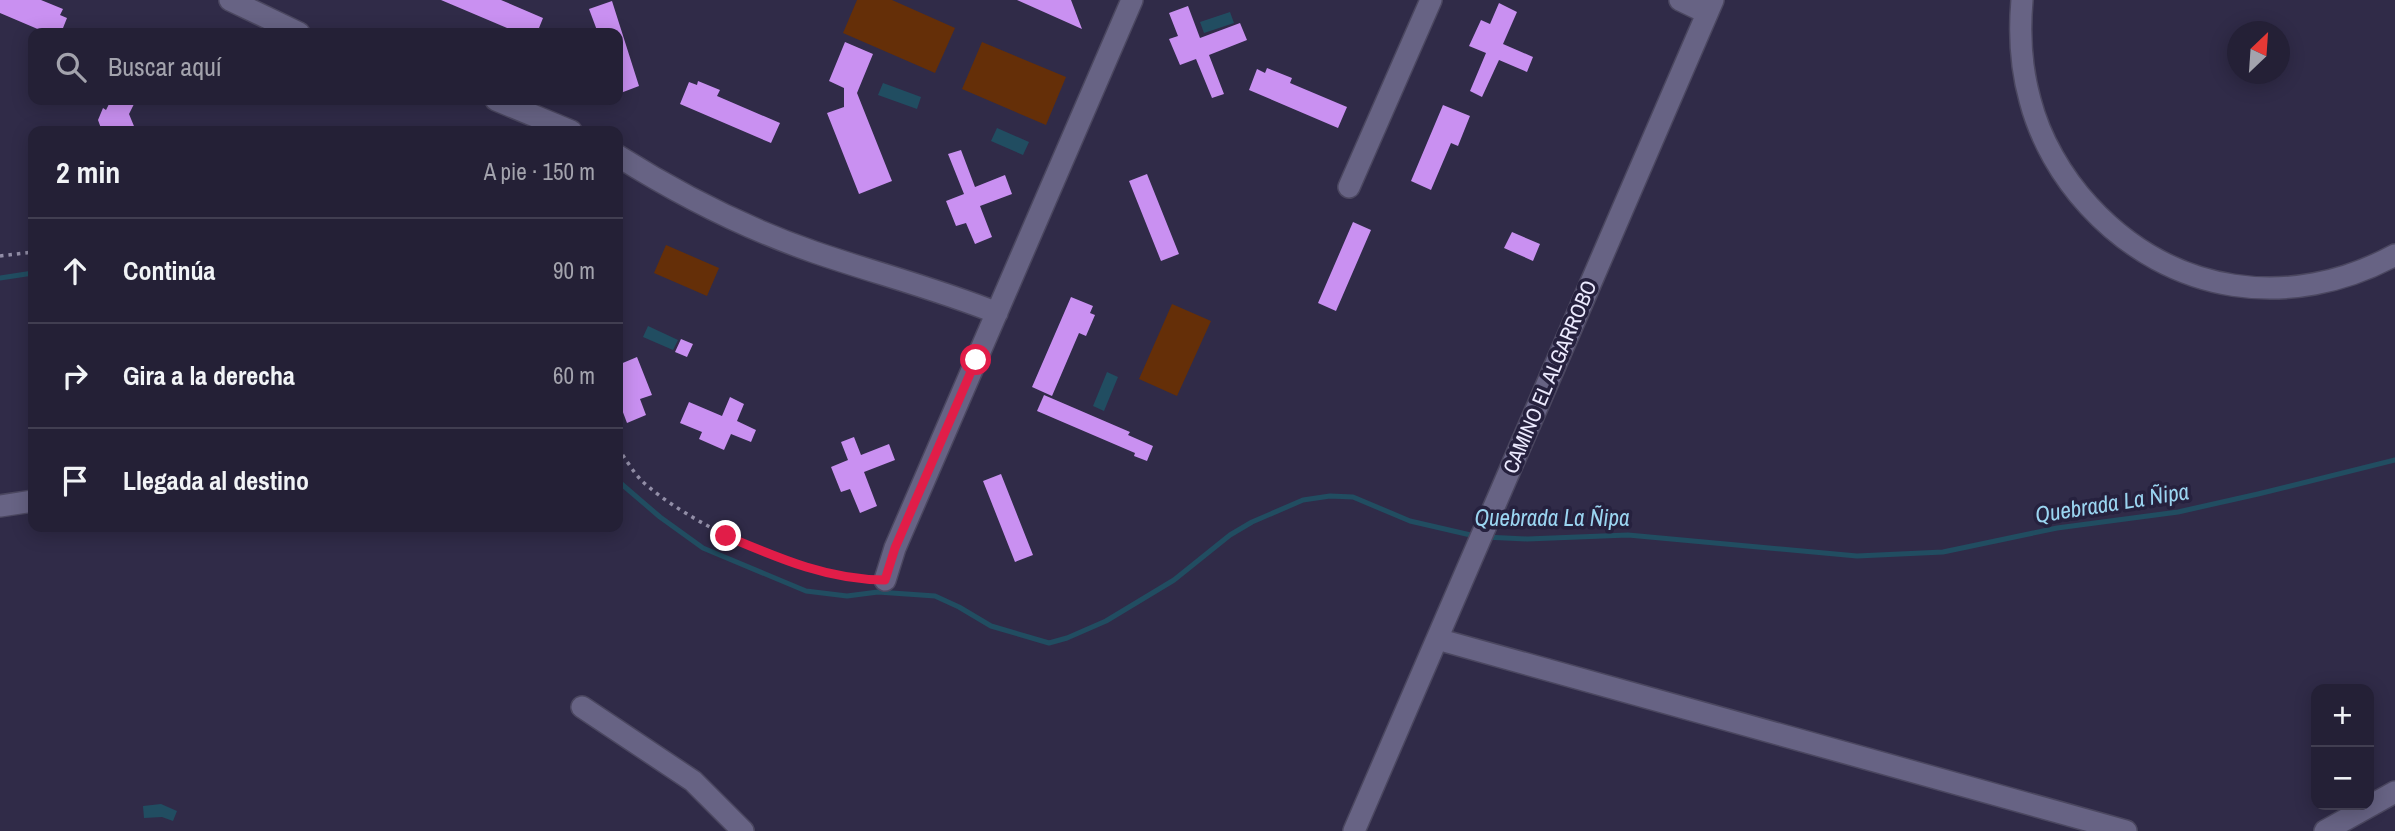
<!DOCTYPE html>
<html lang="es">
<meta charset="utf-8">
<style>
:root{--surface:#242036;--page:#302d42;--text:#f1f3f6;--muted:#a3a3ad;--line:#413e51}
body{margin:0;font-family:"Archivo Narrow",sans-serif;background:var(--page);color:var(--text)}
.controls{position:absolute;right:21px;bottom:21px;display:grid;overflow:hidden;border-radius:14px;box-shadow:0 4px 18px #0003}
.controls button{width:63px;height:63px;display:grid;place-items:center;padding:0;border:0;border-bottom:2px solid var(--line);background:var(--surface);color:var(--text);font:35px sans-serif}
.compass{position:absolute;left:2227px;top:21px;width:63px;height:63px;border-radius:50%;background:var(--surface);box-shadow:0 4px 18px #0003;rotate:25deg}
.stop{position:absolute;width:21px;height:21px;margin:-16px;border:5px solid #e11d48;border-radius:50%;background:#fff}
.stop.end{background:#e11d48;border-color:#fff;box-shadow:0 2px 7px #0008}
.list{margin:0;padding:0;list-style:none}
h2{display:flex;justify-content:space-between;align-items:center;height:91px;margin:0;padding:0 28px;font-size:30px}
h2 small{font-size:23px;font-weight:400;color:var(--muted)}
.list li{display:grid;grid-template-columns:46px 1fr auto;gap:21px;align-items:center;box-sizing:border-box;height:105px;padding:0 28px;border-top:2px solid var(--line)}
.list b{display:block;font-size:26px;white-space:nowrap}
.list em{font-size:23px;font-style:normal;color:var(--muted)}
.icon{flex:none;width:38px;height:38px;fill:none;stroke:currentColor;stroke-width:2;stroke-linecap:round;stroke-linejoin:round}
.map{position:relative;flex:none;width:2395px;height:831px;overflow:hidden}
.search{position:absolute;background:var(--surface);box-shadow:0 4px 18px #0003;left:28px;top:28px;width:595px;height:77px;display:flex;align-items:center;gap:18px;box-sizing:border-box;padding:0 24px;border-radius:14px;color:var(--muted);font-size:26px}
.panel{position:absolute;background:var(--surface);box-shadow:0 4px 18px #0003;left:28px;top:126px;width:595px;height:406px;border-radius:14px}
.map>svg:first-child{display:block}
.green{fill:#652f08}
.water{fill:#214d61}
.lines{fill:none;stroke-linecap:round;stroke-linejoin:round}
.stream{stroke:#214d61;stroke-width:5}
.building{fill:#c990f1}
.minor-casing{stroke:#4b4760;stroke-width:24}
.path{stroke:#928ea7;stroke-width:3.5;stroke-dasharray:3.5 5;stroke-linecap:butt}
.minor{stroke:#676384;stroke-width:21}
.route{stroke:#e11d48;stroke-width:9}
.labels{text-anchor:middle;stroke-width:7;stroke-linejoin:round;paint-order:stroke}
.street-label{font-size:21px;fill:#eceafe;stroke:#26213e}
.water-label{font-size:23px;font-style:italic;fill:#9bd5f1;stroke:#26213e}
</style>
<div class="map">
<svg width="2395" height="831" viewBox="0 0 2395 831">
<rect width="100%" height="100%" fill="#302b48"/>
<path class="green" d="M857,0H892L955,28L935,73L843,33Z
M982,42L1066,77L1046,125L962,89Z
M666,245L719,268L707,296L654,273Z
M1172,304L1211,321L1177,396L1139,379Z"/>
<path class="water" d="M1230,12L1234,23L1204,33L1200,22Z
M883,83L921,97L917,109L878,95Z
M997,128L1029,142L1023,155L991,141Z
M648,326L678,340L673,350L643,337Z
M1107,372L1118,377L1104,411L1093,406Z
M161,804L177,811L173,821L162,817L144,818L143,806Z"/>
<g class="lines">
<path class="stream" d="M0,278L33,273
M618,481L660,517L703,548L806,591L847,596L878,592L935,596L959,607L991,626L1049,643L1067,638L1106,621L1174,580L1230,535L1252,522L1303,500L1330,496L1353,497L1410,521L1475,536
M1485,537L1527,539L1628,535L1857,556L1943,552L2057,528L2178,512L2258,494L2395,460"/>
</g>
<path class="building" d="M0,0H41L63,9L60,15L67,18L61,33H47L0,13Z
M441,0H501L543,18L537,33H519Z
M1017,0H1071L1082,29Z
M612,1L639,86L618,94V33H598L589,9Z
M1499,3L1517,12L1503,44L1533,57L1527,72L1499,60L1482,97L1470,91L1486,53L1469,46L1481,20L1490,24Z
M1188,6L1200,38L1240,23L1247,40L1209,55L1224,94L1212,98L1196,59L1180,65L1169,39L1178,36L1169,13Z
M845,42L873,54L857,93L892,181L859,194L827,113L844,107V88L829,81Z
M1267,68L1292,78L1290,83L1347,107L1338,128L1249,90L1257,69L1265,73Z
M698,81L720,90L717,96L780,123L771,143L680,104L689,82L697,85Z
M111,100H136L129,114L136,131H102L98,120L103,108L106,110Z
M1443,105L1470,116L1458,146L1451,143L1431,190L1411,181Z
M961,150L975,187L1005,175L1012,194L980,206L992,237L975,244L966,223L956,226L946,201L964,194L948,154Z
M1147,174L1179,254L1161,261L1129,181Z
M1353,222L1371,230L1336,311L1318,303Z
M1512,232L1540,244L1533,261L1504,248Z
M1071,297L1093,306L1090,313L1095,315L1086,336L1079,333L1052,396L1032,387Z
M681,339L693,344L687,357L675,352Z
M637,357L652,395L640,399L646,415L627,423L618,399V365Z
M1044,395L1130,432L1128,435L1153,446L1147,461L1134,456L1135,453L1037,411Z
M730,397L744,404L737,421L756,430L751,442L731,434L724,450L699,439L702,432L680,423L689,402L722,416Z
M854,437L861,455L889,444L895,460L864,472L877,506L860,513L850,489L841,492L831,467L848,460L841,442Z
M1001,474L1033,555L1015,562L983,481Z"/>
<g class="lines">
<defs>
<path id="minor" d="M230,0L299,33
M1680,0L1707,13
M2022,0C2019,34 2021,68 2030,100C2040,139 2062,177 2089,206C2171,295 2290,312 2395,255
M496,100L571,131
M618,156C680,195 745,228 814,252C875,273 937,289 997,313
M1349,187L1431,0
M0,506L33,501
M885,580L895,548L1132,0
M1437,639L2126,831
M582,707L693,781L743,831
M1354,831L1713,0
M2325,831L2395,792"/>
</defs>
<use href="#minor" class="minor-casing"/>
<path class="path" d="M0,256L33,252
M618,448C625,458 632,470 640,479C683,522 808,580 869,580"/>
<use href="#minor" class="minor"/>
</g>
<g class="lines">
<path class="route" d="M726,536C778,558 828,580 885,580L895,548L976,360"/>
</g>
<g class="labels">
<g class="street-label">
<text transform="translate(1550 377) rotate(-67)" y="7">CAMINO EL ALGARROBO</text>
</g>
<g class="water-label">
<text transform="translate(2112 503) rotate(-9)" y="8">Quebrada La Ñipa</text>
<text x="1552" y="526">Quebrada La Ñipa</text>
</g>
</g>
</svg>
<div class="controls">
<button>+</button>
<button>−</button>
</div>
<svg class="compass" viewBox="-18 -18 36 36"><path d="M0-13l5 13h-10z" fill="#e53935"/><path d="M0 13l5-13h-10z" fill="#a3a3ad"/></svg>
<div class="stop" style="left:976px;top:360px"></div>
<div class="stop end" style="left:726px;top:536px"></div>
<div class="search"><svg class="icon" aria-label="search" viewBox="0 0 24 24"><circle cx="10" cy="10" r="6"/><path d="M15 15l6 6"/></svg>Buscar aquí</div>
<section class="panel">
<h2>2 min<small>A pie · 150 m</small></h2>
<ul class="list">
<li><svg class="icon" aria-label="ahead" viewBox="0 0 24 24"><path d="M12 20V5M6 11l6-6 6 6"/></svg><div><b>Continúa</b></div><em>90 m</em></li>
<li><svg class="icon" aria-label="right" viewBox="0 0 24 24"><path d="M7 20v-9h11M14 6l5 5-5 5"/></svg><div><b>Gira a la derecha</b></div><em>60 m</em></li>
<li><svg class="icon" aria-label="arrive" viewBox="0 0 24 24"><path d="M6 21V4h12l-3 4 3 4H6"/></svg><div><b>Llegada al destino</b></div></li>
</ul>
</section>
</div>
